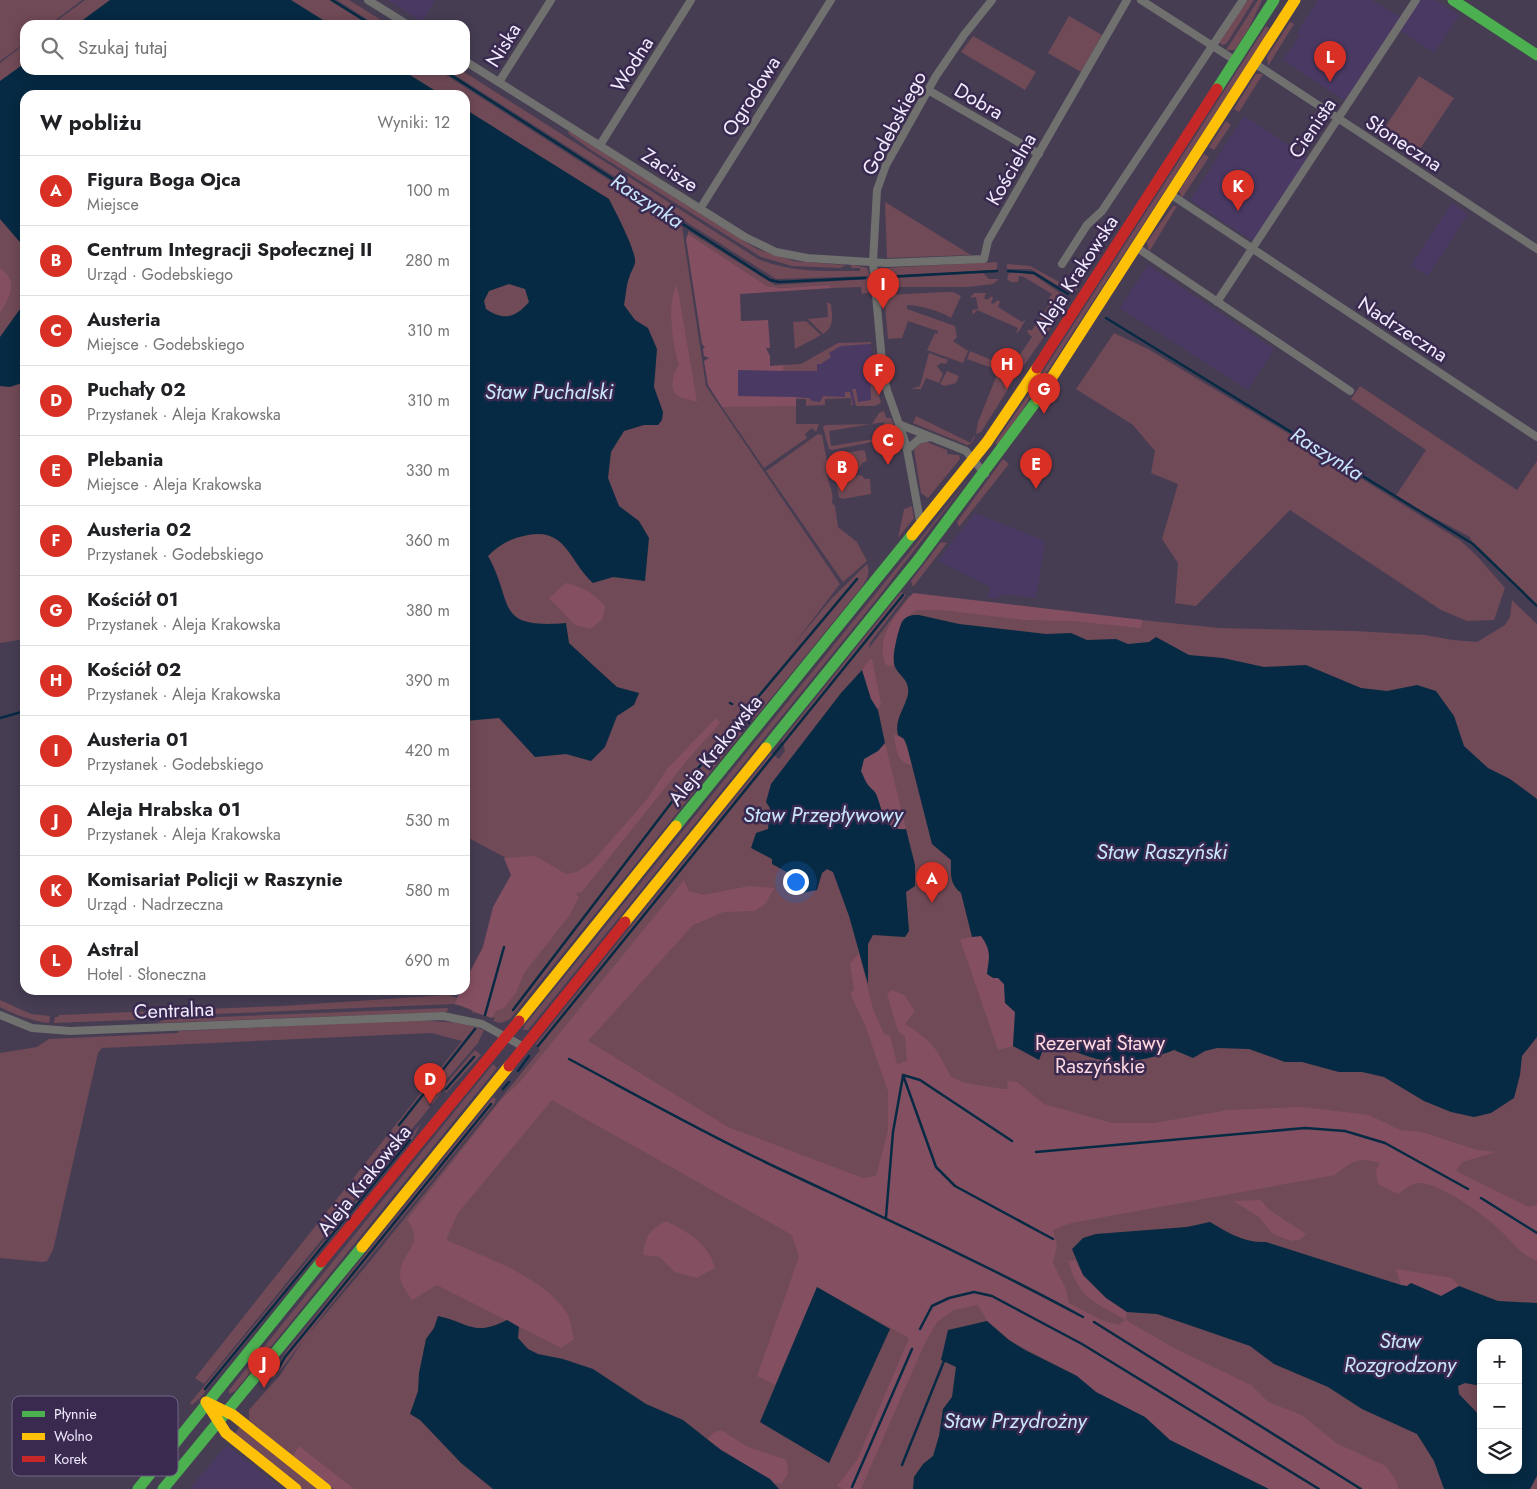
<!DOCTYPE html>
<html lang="pl">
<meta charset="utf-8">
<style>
:root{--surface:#fff;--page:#f6f6f6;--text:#202124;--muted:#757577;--line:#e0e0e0;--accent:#d93025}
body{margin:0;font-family:Jost,sans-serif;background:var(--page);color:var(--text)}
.controls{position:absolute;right:15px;bottom:15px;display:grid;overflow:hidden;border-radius:10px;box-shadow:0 2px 12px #0003}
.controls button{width:45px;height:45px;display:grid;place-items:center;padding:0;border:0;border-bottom:1px solid var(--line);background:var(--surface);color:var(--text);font:25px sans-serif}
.you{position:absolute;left:795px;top:881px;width:18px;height:18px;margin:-12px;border:4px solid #fff;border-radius:50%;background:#1a73e8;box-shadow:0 0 0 8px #1a73e833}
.badge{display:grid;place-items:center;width:32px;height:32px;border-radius:50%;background:var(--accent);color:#fff;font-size:16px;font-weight:700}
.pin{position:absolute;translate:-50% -41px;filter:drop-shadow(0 1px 2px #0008)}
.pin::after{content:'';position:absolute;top:26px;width:18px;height:15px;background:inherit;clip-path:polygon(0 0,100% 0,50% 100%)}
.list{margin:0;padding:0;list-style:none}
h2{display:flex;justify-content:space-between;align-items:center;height:65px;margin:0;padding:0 20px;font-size:21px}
h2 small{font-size:16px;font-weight:400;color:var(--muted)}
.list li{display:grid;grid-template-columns:32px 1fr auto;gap:15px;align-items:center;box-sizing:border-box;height:70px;padding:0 20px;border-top:1px solid var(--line)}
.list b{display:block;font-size:19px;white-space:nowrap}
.list p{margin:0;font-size:16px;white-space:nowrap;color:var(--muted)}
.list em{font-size:16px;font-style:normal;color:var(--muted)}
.icon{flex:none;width:28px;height:28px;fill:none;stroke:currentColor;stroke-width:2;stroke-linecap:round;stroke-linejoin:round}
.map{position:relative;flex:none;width:1537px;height:1489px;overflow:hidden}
.search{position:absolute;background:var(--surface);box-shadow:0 2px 12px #0003;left:20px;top:20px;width:450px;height:55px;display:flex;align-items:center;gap:12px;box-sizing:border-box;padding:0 18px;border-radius:15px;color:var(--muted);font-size:19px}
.panel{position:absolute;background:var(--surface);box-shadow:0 2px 12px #0003;left:20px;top:90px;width:450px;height:905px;border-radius:15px}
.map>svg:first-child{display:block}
.built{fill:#4a3963}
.green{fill:#704a56;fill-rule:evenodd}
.forest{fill:#845061}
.water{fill:#062a43;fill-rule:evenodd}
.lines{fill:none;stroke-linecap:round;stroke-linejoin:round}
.stream{stroke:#062a43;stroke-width:2.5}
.street{stroke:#70706f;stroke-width:8}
.fast{stroke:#4caf50;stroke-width:11}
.slow{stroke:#ffc107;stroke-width:11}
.jam{stroke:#c62828;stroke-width:11}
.labels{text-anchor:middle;stroke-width:5;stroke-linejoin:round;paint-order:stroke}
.street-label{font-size:20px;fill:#f2ebfe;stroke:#3a2a50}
.park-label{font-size:20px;fill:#fed8e0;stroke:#3a2a50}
.water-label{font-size:21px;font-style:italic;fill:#c9e6fd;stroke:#3a2a50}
.key{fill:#3a2a50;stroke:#716484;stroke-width:1}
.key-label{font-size:14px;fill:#f2ebfe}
</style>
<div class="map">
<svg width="1537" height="1489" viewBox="0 0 1537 1489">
<rect width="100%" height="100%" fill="#463d53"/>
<path class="built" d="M388,0H435L422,22Z
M1318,0H1372L1400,17L1346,102L1283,60L1300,35L1297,33Z
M1419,0H1435L1459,15L1434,53L1400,30Z
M1244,116L1309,158L1253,241L1190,200Z
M1452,203L1468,214L1428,276L1411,265Z
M1148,265L1274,349L1248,390L1120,308Z
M740,294L741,321L768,320L770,348H766L770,356L771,367L801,364L838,343L871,342L874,405H851V398H830L825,399V405L806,406V399H796V406L722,407L708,385L704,361L709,358L704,356L703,349L705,347L702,344L700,324Z
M975,513L1045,541L1036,598L1001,594L997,599L988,598L990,587L938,561Z
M228,1446L267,1477L282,1489H190L223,1449Z"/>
<path class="green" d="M0,0H82L49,25H25V43L0,61Z
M85,0H329L369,25H51Z
M337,0H349L389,25H376Z
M1248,0H1254L1227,43L1223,45L1219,43V40Z
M1258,0H1262L1249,28L1235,50H1226Z
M1069,16L1102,35L1081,72L1048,53Z
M1290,22L1294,24L1268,66L1267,57Z
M1266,26L1269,28L1265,37L999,446L995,443L1026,398Z
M973,36L1036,72L1025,90L961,52Z
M25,44V70H438L682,227L706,386L840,584L794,644L832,598L867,564C871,573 866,581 861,588L754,719L747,717V710L744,709L742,712L745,721L742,733L510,1019L501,1023L493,1021L495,1018L472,1012L519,881L506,858L465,836V95H25V639L0,643V63Z
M447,70H461L758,259C791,273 825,271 860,271V268H852L850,264L867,268L870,276L776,279Z
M1256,74H1263L1239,112L1234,109Z
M1419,76L1454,98L1414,158L1380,135Z
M1226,121L1231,125L1214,150L1209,147Z
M569,131L757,249L794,261L846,265L840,268L792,266L761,257L588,148L568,133Z
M1204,154L1209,157L1182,198L1179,191Z
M885,202L971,255L887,258Z
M1173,206H1177L1149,252L1147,242Z
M688,231L775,285L870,279L871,292L862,294L861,287L833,288L828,285L781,288L767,286L688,234Z
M997,262V270L885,276L884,268Z
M1007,264L1030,266L1063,284L1078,288L1074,294L1069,293L1031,269H1007Z
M1019,272L1034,275L1070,300L1022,368L1013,365L1017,359L1012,355L1019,356L1032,337L1027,332L1028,330H1032L1051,302L1048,299L1052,294L1024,277L1019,276L1018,282H1011L1007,279L1009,273Z
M983,273L989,279H999L993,284L967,287H884L882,279Z
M945,292H953L961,296L951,318C939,310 921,306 907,305V309L955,326L957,337L953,341L968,351L963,363L927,350L935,333L937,334L938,331L908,321L902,338L888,339L884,295Z
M974,293H986L984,298L987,300L992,296L993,298L991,303L993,304L998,300L1000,302L998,307L1022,322L1026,319L1019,331L1016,333L1018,328L977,310L973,315L972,310L978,309L976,297L970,298Z
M827,302L831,304C832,316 835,327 823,334L808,319L828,317Z
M806,321L821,335L795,349L793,322Z
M1114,333L1148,349L1319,452L1461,541L1477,556L1505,588L1494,620L1467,621L1441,610L1290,510L1196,606L1175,603L1178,563L1162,539L1178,484L1151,473L1155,451L1133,425L1076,389Z
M871,342V344L841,346L829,353L831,357L821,364H817V371H783V365L801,364L838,343Z
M970,351L996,362L995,369L967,359Z
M929,353L948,360L946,364L941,363L937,366L943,374L939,383L926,378L921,389H911L920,386Z
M1005,366L1017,375L981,432L976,434L978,422L999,370Z
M947,371L959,376L956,383L945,386L940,384Z
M870,374H873L881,403L875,406H856L852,389H856L858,402L871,400Z
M1360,386L1517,490L1537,461V605L1473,544L1470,537L1395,497L1426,450L1351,399Z
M845,392H850L853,405H851V398L825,399V405L806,406V399H796V397L809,398L812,401L820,402L823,396L845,397Z
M781,404L796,406V424H819L816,432L812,428L805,434L807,438L764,468L722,407Z
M884,411L886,418H891L898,437L832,450L829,449L823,427L825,425L872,424L879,413ZM884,422L886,437L831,446L829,431Z
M916,416L971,443L974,436L975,437L971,444L967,445L913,423Z
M818,434L822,435L829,472L827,475C829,486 834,492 832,503L835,506L838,527L857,542L867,561L843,582L766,471Z
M927,442L947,450V454L959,455L960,459L928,498L921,493L914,450L919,444Z
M863,450L865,451L867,461L862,463L859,469L836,473L833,471L830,457L833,455Z
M1003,459L1009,464L959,527L957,522Z
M861,475L865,479H870L871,494L842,499L839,497L836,482L838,479Z
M968,480L876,600L528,1030H523L525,1025Z
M912,506L914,518L898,538L904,509Z
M941,542L947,543L913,587L911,581Z
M901,592L906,595L870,643L869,648L909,596L1219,628L1355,631L1425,635L1453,640L1477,642L1505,625L1510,617L1512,600L1537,624V1489H345L296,1450L292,1456L249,1420V1410L280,1375L305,1338L367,1265L540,1050L536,1044L771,753L779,759L785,751L782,740ZM1481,1343H1518V1470H1481Z
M448,995L457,998L454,1004L167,1016L155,1019L54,1023L55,1017H58L59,1015L281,1006Z
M0,1000L31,1014L50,1016L49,1023C32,1021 15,1015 0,1007Z
M448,1008L447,1012L156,1023L168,1019Z
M418,1020L460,1023L484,1030L478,1043L441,1086V1093L433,1104L430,1102L428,1104L430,1107L204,1384L195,1378L462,1041L431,1033L102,1048L98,1053L53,1250L47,1261L43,1262L0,1258V1053L37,1047L49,1039L178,1033L179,1031Z
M475,1050L481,1055L446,1093L443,1087Z
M493,1064L497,1068L235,1391L229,1394V1390Z
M493,1097L496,1099L494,1104L326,1311L275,1377L269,1379L286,1352Z
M421,1123L412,1140L199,1399L192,1405L190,1403Z
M240,1426L321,1489H302L235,1434Z"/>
<path class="forest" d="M688,234L767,286L781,288L828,285L833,288L740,294L741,321L768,320L770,348H766L770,356V366L783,365V371L738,370V396L796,397V406L722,407L708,385L704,361L709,358L704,356L703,349L705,347L702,344L686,239Z
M0,268C19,281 10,297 0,313Z
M677,285L697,402C692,400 682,399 677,395C668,388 674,372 679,365C673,345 666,304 677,285Z
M566,583C583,587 593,593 605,606L603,619L590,629L575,625L549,598Z
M913,593L1143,620L1140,628L1072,621L1024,620L942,610H916L902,621L893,653L894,666L886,665C874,637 897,614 913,593Z
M872,659L881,703L878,710L871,699L862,670L869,660Z
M716,718L720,723L689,758L581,893L578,892L576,895L579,897L569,916L524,973L516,993L504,1008L496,1011L492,1018C478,1014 468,1007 454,1004L461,990H465V981L483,947L493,907L511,875L504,858L535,856L566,874L577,872L593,861L648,798L667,769Z
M894,734L904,739L912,765C896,763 896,747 894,734Z
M885,743L906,829C883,832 883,810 876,794C874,790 871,789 868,785C865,781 863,775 861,771L864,759L878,751Z
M684,880L689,891L704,895L749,886L774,888L766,903L755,911L724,912L693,925L588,1041L728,1127L863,1178L876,1176L888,1130V1091L865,1025L850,993L854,990L850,963L859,953L873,1009L884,1034L890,1036L897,1064L907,1061L905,1036L898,1031L887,994L892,990L904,995L915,1011L905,1024C933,1042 936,1047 951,1077L965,1083L1004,1089H1008L1007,1081L1017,1082L1044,1104L1112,1123H1154L1228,1110L1303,1107L1369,1115L1400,1130L1422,1132L1477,1150L1496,1152L1462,1162L1456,1171L1529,1207L1537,1205V1261C1518,1253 1514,1243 1499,1229C1482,1213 1445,1187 1422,1183C1412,1182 1406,1188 1398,1194L1378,1184L1376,1170L1380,1163C1357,1157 1354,1160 1335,1175L1071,1223L1053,1230L1057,1245L1053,1263L1066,1289L1069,1303L1101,1320L1118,1325L1126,1320C1094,1302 1080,1300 1068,1261L1075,1260C1086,1283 1106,1297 1127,1312L1126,1320L1174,1348L1251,1385L1268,1402L1302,1415L1336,1443L1386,1466L1397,1482L1398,1489H1269L1170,1440L1145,1417L1096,1392L1077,1376L1009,1340L987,1321L978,1305L954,1310L937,1322L924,1345L861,1489H843L837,1486L857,1460L909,1338L817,1287L775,1385L757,1376L799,1257L792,1235L552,1100L458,1213L446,1240C483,1256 544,1277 567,1313C571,1320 572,1331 574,1339L561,1348L437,1285L412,1300C407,1292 400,1284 400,1275C400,1251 427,1245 407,1220L501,1100L520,1082Z
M981,936C988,947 992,957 987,969L993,978H998L1004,984L1005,1003L1015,1012L1013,1046L998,1050L960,939Z
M1261,1200L1268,1209L1306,1234L1301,1239L1291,1241L1273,1234L1259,1217L1233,1201Z
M666,1221C688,1232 708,1243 715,1268L697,1278L675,1272L660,1257L643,1255C645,1237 649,1230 666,1221Z
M1396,1269L1452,1278L1459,1286L1442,1296L1411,1283L1407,1286L1401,1285Z
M721,1430L748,1447L787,1460L788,1474L782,1483H773L707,1440L713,1433Z
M299,1446L354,1489H334L292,1456Z"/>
<path class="water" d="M110,0H291L331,25H76Z
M25,63V70H402L442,95H25V248L0,219V81Z
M465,109L609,199C615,211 637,252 635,263C634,268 630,273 629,278C626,286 626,296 624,305L635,320L648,328L657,349L654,387L663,412L662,420L658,425H644L624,431L611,452L608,478L619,506L639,521L649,538L645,581L613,577L593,583C569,562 567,528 528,535C511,538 500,544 488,556C515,604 493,629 566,623L569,643L595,667L617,687L639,693L634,705L617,716L605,747L591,761L566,754L535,757L499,718L465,721ZM509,284L525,289L529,302C515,318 504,321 486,309L484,301L489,291Z
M25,302V382L10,387L0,386V337Z
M919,615L959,624L1046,634L1071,633L1087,640L1116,639L1128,644L1149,642L1156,637L1189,655L1223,658L1264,667L1306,665L1361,688L1387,691L1417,685L1436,691L1454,716L1464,746L1488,768L1510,779L1537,799V1037L1522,1056L1520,1075L1514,1098L1491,1113L1474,1117L1451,1112L1424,1101L1384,1077L1362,1072H1339L1302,1062H1285L1249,1049L1217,1048L1205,1051L1193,1058L1174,1050C1149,1060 1117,1066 1090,1057C1074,1052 1062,1045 1046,1042L1039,1060L1013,1046L1015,1012L1005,1003L1004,984L998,978H993L987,974C989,957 992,951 981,936L972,937L961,893C949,883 951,874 951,860L932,844L907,746L904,739L898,735C894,720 905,708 908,694C910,680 900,677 895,667C891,659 898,630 902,622C906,615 913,615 919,615Z
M862,670L871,699L878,710L885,743L878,751L864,759L861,771C863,775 865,781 868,785C871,789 874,790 876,794C883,810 883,832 906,829L915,865V886L906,892L909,931L905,937L873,935L868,944V984L849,916L833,872L827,869L822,873L817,890L802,893L798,890L799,883L796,877L772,864V859L751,848L756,833L768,829L770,808L766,802L771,784L841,693Z
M1210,1222C1228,1233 1245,1243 1266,1242L1401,1285L1407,1286L1411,1283L1441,1296L1459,1286L1498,1301L1537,1303V1476L1530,1489H1444L1434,1461L1417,1434L1362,1409L1328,1387L1274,1364L1250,1346L1157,1314L1127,1312L1106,1298L1083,1275L1072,1249L1083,1238L1096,1234L1187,1227ZM1481,1343H1518V1470H1481V1417L1459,1394L1458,1386L1465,1383L1481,1386Z
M817,1287L890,1329L829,1463L760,1422Z
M438,1316C470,1323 473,1337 507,1320L519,1327L518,1338L528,1349L538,1354L563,1359L593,1369L646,1404L683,1420L721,1450L770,1479L779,1489H493L461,1463L420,1420L410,1414L418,1391L419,1373L426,1339L434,1328Z
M987,1321L1009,1340L1025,1350L1077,1376L1096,1392L1145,1417L1170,1440L1269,1489H913L914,1477L923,1464L933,1456L939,1436L943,1409L952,1397L956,1367L941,1360L948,1330Z"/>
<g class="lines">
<path class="stream" d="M332,0L372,25
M443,70L770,280L779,282L865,278
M1008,271L1034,273L1068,294
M883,277L997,271
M1106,318L1473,544L1537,606
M730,703L732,704
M753,703L857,579
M741,709L749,723
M0,718L25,711
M513,1010L694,773L725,737L734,732L745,717
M485,1015L504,947
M538,1046L903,595
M569,1059C640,1097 711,1137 784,1171C884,1218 985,1264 1083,1317
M518,1071L529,1056
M903,1075L936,1167L955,1186L1053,1239
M903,1075L920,1080L1012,1141
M446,1089L474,1057
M503,1089L509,1082
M399,1125L475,1029
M1036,1152L1305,1128L1345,1131L1385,1143L1468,1189
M1481,1198L1537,1233
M886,1217L893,1132L903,1076
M1094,1322L1361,1489
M920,1329L932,1306L949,1298L974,1292L992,1296L1082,1344L1319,1489
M276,1373L285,1357L491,1104
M205,1389L410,1140
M902,1465L944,1361
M852,1487L912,1349"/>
<path class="street" d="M368,0L408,25
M1141,0L1236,61
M465,61L745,237L776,252L807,258L886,263L984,259L988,241L1127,0
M1254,63L1537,249
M499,82L551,0
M928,90L1039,154
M600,145L691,0
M1170,194L1537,437
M700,209L831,0
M1136,247L1350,391
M1062,264L1087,225L1102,211L1243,0
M1217,302L1416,0
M901,425L966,451L985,474
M907,450L918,440L930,437
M921,526L906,444L887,390L883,373L873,262L877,190L886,165L936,76L964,35L992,0
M0,1015L32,1028L70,1031L443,1016L482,1024L524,1047"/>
<path class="fast" d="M1453,0L1537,55
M1217,89L1274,0
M766,748L918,560L1038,399
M676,826L912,535
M138,1489L321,1262
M163,1489L362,1247"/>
<path class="slow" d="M1038,399L1295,0
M912,535L987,442L1037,368
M625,922L766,748
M519,1021L676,826
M362,1247L509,1066
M206,1402L233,1415L326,1489
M206,1402L226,1433L296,1489"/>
<path class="jam" d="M1037,368L1217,89
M509,1066L625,922
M321,1262L519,1021"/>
</g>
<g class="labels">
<g class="street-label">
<text transform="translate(503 45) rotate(-58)" y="7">Niska</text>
<text transform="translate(632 64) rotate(-58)" y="7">Wodna</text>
<text transform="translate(751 96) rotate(-58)" y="7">Ogrodowa</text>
<text transform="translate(979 101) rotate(30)" y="7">Dobra</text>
<text transform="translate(894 123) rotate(-62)" y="7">Godebskiego</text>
<text transform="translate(1312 128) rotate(-56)" y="7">Cienista</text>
<text transform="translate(1404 143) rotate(33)" y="7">Słoneczna</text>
<text transform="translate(1011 169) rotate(-60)" y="7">Kościelna</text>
<text transform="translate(670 170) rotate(33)" y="7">Zacisze</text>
<text transform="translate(1076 274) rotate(-57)" y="7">Aleja Krakowska</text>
<text transform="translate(1403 329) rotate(33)" y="7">Nadrzeczna</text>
<text transform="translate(715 750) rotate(-51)" y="7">Aleja Krakowska</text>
<text transform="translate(174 1010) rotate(-2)" y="7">Centralna</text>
<text transform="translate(364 1180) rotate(-51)" y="7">Aleja Krakowska</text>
</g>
<g class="park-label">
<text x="1100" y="1050">Rezerwat Stawy<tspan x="1100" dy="23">Raszyńskie</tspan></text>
</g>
<g class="water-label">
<text transform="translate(647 201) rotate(33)" y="7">Raszynka</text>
<text x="549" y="399">Staw Puchalski</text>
<text transform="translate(1327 454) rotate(32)" y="7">Raszynka</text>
<text x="823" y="822">Staw Przepływowy</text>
<text x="1162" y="859">Staw Raszyński</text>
<text x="1400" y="1348">Staw<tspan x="1400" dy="24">Rozgrodzony</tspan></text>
<text x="1015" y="1428">Staw Przydrożny</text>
</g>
</g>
<rect x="12" y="1396" width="166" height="80" rx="8" class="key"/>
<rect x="22" y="1411" width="23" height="6" fill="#4caf50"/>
<rect x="22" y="1433" width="23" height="7" fill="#ffc107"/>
<rect x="22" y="1456" width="23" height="6" fill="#c62828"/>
<g class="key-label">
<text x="54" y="1419">Płynnie</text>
<text x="54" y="1441">Wolno</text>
<text x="54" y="1464">Korek</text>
</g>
</svg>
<div class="controls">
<button>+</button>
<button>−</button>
<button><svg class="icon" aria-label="layers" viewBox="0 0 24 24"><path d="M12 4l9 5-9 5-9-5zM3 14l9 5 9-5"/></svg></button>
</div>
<div class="you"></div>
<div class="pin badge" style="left:932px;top:903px">A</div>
<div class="pin badge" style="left:842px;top:492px">B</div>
<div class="pin badge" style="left:888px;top:465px">C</div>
<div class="pin badge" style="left:430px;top:1104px">D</div>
<div class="pin badge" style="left:1036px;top:489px">E</div>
<div class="pin badge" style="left:879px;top:395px">F</div>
<div class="pin badge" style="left:1044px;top:414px">G</div>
<div class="pin badge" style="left:1007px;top:389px">H</div>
<div class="pin badge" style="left:883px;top:309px">I</div>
<div class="pin badge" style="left:264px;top:1388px">J</div>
<div class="pin badge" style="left:1238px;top:211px">K</div>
<div class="pin badge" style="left:1330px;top:82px">L</div>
<div class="search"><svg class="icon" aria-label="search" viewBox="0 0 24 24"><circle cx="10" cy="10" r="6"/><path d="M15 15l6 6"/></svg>Szukaj tutaj</div>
<section class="panel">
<h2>W pobliżu<small>Wyniki: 12</small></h2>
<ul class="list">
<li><span class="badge">A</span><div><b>Figura Boga Ojca</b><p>Miejsce</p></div><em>100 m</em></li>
<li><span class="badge">B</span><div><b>Centrum Integracji Społecznej II</b><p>Urząd · Godebskiego</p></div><em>280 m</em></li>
<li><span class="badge">C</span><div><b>Austeria</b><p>Miejsce · Godebskiego</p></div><em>310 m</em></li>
<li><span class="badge">D</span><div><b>Puchały 02</b><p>Przystanek · Aleja Krakowska</p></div><em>310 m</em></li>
<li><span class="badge">E</span><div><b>Plebania</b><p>Miejsce · Aleja Krakowska</p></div><em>330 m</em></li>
<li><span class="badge">F</span><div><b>Austeria 02</b><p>Przystanek · Godebskiego</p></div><em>360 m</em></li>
<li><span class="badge">G</span><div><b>Kościół 01</b><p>Przystanek · Aleja Krakowska</p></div><em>380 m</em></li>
<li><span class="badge">H</span><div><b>Kościół 02</b><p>Przystanek · Aleja Krakowska</p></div><em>390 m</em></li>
<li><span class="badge">I</span><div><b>Austeria 01</b><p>Przystanek · Godebskiego</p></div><em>420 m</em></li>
<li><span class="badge">J</span><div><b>Aleja Hrabska 01</b><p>Przystanek · Aleja Krakowska</p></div><em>530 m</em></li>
<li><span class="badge">K</span><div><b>Komisariat Policji w Raszynie</b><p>Urząd · Nadrzeczna</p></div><em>580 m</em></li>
<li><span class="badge">L</span><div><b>Astral</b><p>Hotel · Słoneczna</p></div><em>690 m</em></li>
</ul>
</section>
</div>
